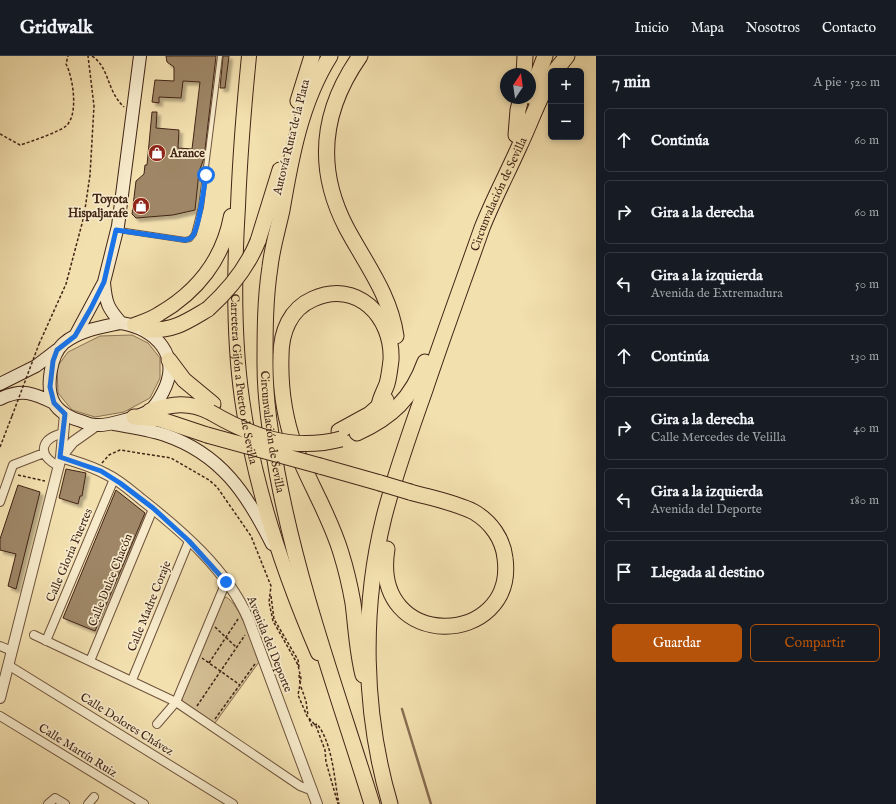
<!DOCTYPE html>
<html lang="es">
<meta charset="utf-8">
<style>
:root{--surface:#171b24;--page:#242831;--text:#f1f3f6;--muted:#9ea1a6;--line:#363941;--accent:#b45309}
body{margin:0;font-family:"IM FELL English",serif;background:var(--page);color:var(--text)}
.controls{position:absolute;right:12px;top:12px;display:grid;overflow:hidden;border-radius:6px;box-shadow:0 2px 6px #0003}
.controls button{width:36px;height:36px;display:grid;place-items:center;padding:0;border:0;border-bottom:1px solid var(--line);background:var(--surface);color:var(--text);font:20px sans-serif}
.compass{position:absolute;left:500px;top:12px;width:36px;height:36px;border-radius:50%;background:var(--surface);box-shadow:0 2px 6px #0003;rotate:13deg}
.stop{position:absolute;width:12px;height:12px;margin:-9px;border:3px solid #1a73e8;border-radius:50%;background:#fff}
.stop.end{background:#1a73e8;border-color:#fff;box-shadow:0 1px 4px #0008}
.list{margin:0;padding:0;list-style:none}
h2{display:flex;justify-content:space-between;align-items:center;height:52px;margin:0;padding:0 16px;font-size:17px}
h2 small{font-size:13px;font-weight:400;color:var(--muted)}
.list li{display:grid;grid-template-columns:26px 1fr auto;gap:12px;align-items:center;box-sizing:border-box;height:64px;margin:0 8px 8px;padding:0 8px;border:1px solid var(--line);border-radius:6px}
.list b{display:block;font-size:15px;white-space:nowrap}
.list p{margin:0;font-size:13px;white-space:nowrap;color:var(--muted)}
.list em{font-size:13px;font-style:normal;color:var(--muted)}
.actions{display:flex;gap:8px;padding:12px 16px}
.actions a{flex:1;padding:9px 0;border:1px solid var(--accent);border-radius:6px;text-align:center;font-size:14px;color:var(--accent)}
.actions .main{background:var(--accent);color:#fff}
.icon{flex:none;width:22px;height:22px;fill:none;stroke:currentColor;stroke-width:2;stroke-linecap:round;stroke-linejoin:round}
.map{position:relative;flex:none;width:596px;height:748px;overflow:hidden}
header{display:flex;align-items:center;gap:24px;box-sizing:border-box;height:56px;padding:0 20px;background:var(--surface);border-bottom:1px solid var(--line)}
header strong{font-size:19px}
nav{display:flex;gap:22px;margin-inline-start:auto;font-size:14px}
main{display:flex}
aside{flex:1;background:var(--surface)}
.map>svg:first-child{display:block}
.green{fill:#d5c095;stroke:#8c7256}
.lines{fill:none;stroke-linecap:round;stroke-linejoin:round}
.stream{stroke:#886e53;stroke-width:2.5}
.building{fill:#9e8666;stroke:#422416;filter:url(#shadow)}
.service-casing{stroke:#6e533c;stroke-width:6}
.minor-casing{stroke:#6e533c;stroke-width:10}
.tertiary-casing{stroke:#6e533c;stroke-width:12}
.secondary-casing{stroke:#422416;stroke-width:14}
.trunk-casing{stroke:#422416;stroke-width:16}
.motorway-casing{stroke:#422416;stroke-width:17}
.path{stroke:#422416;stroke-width:1.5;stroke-dasharray:3 2;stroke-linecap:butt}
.service{stroke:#f7ebcb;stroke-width:4}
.minor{stroke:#f7ebcb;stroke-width:8}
.tertiary{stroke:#f7ebcb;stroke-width:10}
.secondary{stroke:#f7ebcb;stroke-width:12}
.trunk{stroke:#f3e0af;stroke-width:14}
.motorway{stroke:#f3e0af;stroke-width:15}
.motorway-bridge-casing{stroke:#422416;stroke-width:17;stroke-linecap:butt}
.path-bridge{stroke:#422416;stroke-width:1.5;stroke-dasharray:3 2;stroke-linecap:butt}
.motorway-bridge{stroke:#f3e0af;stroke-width:15}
.route{stroke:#1a73e8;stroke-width:5}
.labels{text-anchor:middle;stroke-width:3.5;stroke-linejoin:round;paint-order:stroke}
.street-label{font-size:12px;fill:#422416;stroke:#f7ebcb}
.poi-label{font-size:12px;font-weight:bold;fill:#422416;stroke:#f7ebcb;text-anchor:start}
</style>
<header>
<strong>Gridwalk</strong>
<nav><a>Inicio</a><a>Mapa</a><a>Nosotros</a><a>Contacto</a></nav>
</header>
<main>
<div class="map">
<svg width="596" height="748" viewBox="0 0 596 748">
<defs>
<filter id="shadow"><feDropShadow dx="3.5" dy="3.5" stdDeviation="1" flood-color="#0004"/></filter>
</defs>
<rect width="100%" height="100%" fill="#f3e0af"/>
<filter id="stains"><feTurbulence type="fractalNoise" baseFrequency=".005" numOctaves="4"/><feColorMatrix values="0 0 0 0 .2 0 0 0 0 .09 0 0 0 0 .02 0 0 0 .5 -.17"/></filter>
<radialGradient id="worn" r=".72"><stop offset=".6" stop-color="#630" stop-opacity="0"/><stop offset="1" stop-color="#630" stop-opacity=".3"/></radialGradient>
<path class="green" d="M132,279L148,287L160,302V322L150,342L124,356L95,361L72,354L58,337L57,311L68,296L100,280Z
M226,541C241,549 252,590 259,606L215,667L182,645V642L223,544Z"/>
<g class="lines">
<path class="stream" d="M402,653L431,748"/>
</g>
<path class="building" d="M166,0H216L204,102L199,116L195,154L173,159L136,162L132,158L136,125L144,118L145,109H147L152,56H157L156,72L179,74L178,92L192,93L200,26L183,25L181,42L159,41V47L152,46L155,24L174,25V11L167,6Z
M223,0H229L225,32H220Z
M66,413L86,417L82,440H80L78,448L59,442Z
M18,429L40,436L16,533L8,530L16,498L0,494V483Z
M116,434L145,457L95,575L63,562Z"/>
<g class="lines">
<defs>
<path id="service" d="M119,174L185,184L190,183L194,178L201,151L220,0"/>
<path id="minor" d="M58,410C36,398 41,382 64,377
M0,446L13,409L44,397
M34,579L176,646L300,730L313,735
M46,585L114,423
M0,590L12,595
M90,605L153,453
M8,609L233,748
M132,624L189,485
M0,660L144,748
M157,668L176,646L226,526
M48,748L55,742L65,748
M88,748L94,741"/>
<path id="tertiary" d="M61,401C76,406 92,410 106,418C119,424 130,434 141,443C182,475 227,514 248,562L317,748
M61,401L73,386L97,369
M0,642L61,401L65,358"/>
<path id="secondary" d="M104,227C106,248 108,252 121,267
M121,267C156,273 182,300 163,336C160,342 155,351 149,355C138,361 108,370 96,369C91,369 86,367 81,365C72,363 59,356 54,347C45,331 51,298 64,287C80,274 102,271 121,267Z
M75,280L104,226L118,170L140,0
M0,328L36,310L57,294
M0,343C22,332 33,337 54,347
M114,368C131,371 149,374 165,379C221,398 247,438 272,488"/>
<g id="trunk">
<path id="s1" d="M249,0C244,50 240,100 238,150C234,214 233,279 242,343C254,430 283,516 318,597"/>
<path d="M134,269C142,266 152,263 159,258C197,236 223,203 231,160"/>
</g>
<g id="motorway">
<path id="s2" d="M330,0C301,46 291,101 282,154C278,173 272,192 270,211C265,243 265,276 265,308C265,345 271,380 277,416C298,530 338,638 372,748"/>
<path d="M360,0C322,54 315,111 346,171C365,207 390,238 396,280"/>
<path d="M555,15L567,0"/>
<path d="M524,18L525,0"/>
<path d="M530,40L545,0"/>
<path d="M298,45L312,0"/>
<path d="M516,79L518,54L521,42"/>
<path d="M258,185L280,114"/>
<path d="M147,274C174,275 186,266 208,253"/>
<path d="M169,304L184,324L213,348"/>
<path d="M150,355C172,348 188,345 210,356"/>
<path d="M134,361L159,363L207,379"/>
<path d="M339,375L370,358L386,344"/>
<path d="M357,377C392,361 412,342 425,306"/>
<path d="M320,410L380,427"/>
<path d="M387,493C370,597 517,592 505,502C503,483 491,466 474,456C454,446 431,442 410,436"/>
<path d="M363,619C357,595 356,571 353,547C350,530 346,513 341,497C330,460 309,427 295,391C284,361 280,332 281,300C281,276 290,253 313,243C357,223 393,261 391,304C390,312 389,321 387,328C384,336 380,342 379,350"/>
<path id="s3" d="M390,748C363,656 361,554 384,461C395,418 410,376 425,334C443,280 463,226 482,172C493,144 507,118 519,91C530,68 538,44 551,21"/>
</g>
</defs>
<use href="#service" class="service-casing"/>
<use href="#minor" class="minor-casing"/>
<use href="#tertiary" class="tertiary-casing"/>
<use href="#secondary" class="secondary-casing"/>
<use href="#trunk" class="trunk-casing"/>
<use href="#motorway" class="motorway-casing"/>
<path class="path" d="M92,0C110,12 106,34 124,51
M0,78L20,89C30,86 59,76 66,70C79,59 73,21 66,8L68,0
M39,288L66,228L84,160L90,119L94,50L88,0
M0,391L12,360
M102,407L109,399L120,394L171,402L209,424L217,431L251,480L271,530L269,546L273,565L298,609L301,623L298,639L307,660L316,670L325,694L326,706L338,748
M18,419L45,425
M271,540L274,563L298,604L299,611
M215,571L236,591
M202,602L240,629
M209,607L238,563
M299,619L300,627
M301,631L306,645L308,660
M197,650L245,579
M215,663L255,608
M309,663L312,670L317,668C333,688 334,723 339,748"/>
<use href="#service" class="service"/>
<use href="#minor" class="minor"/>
<use href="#tertiary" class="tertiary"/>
<use href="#secondary" class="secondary"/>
<use href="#trunk" class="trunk"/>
<use href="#motorway" class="motorway"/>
<defs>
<path id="motorway-bridge" d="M208,253C230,233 247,212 258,185
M210,356C251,380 292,396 341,383
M207,379L320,410
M380,427L410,436"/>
</defs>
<use href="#motorway-bridge" class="motorway-bridge-casing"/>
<path class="path-bridge" d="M12,360L39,288"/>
<use href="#motorway-bridge" class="motorway-bridge"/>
</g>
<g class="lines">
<path class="route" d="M206,119C204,130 199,176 191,182C189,183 187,184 185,184L116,174L104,226L91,252L75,280L57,294L53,305L50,331L54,347L65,358L60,401L101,415L120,427L153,452L189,485L226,526"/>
</g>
<defs>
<symbol id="shop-disc" viewBox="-11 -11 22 22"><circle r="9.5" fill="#8f2418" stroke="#f7ebcb"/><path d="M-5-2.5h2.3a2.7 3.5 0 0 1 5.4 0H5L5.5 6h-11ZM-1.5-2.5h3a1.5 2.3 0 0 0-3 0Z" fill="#fff"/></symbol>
</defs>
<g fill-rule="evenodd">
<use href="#shop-disc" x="147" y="87" width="20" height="20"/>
<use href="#shop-disc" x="131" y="140" width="20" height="20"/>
</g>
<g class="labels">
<g class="street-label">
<text transform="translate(291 81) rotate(-76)" y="4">Autovía Ruta de la Plata</text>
<text dy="4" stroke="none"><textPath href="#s3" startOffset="633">Circunvalación de Sevilla</textPath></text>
<text dy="4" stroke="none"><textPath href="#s1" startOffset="324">Carretera Gijón a Puerto de Sevilla</textPath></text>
<text dy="4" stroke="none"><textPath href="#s2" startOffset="386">Circunvalación de Sevilla</textPath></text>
<text transform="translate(69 499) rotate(-67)" y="4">Calle Gloria Fuertes</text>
<text transform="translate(110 524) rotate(-68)" y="4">Calle Dulce Chacón</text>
<text transform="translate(149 550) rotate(-68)" y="4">Calle Madre Coraje</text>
<text transform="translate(270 588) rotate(68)" y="4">Avenida del Deporte</text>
<text transform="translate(127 668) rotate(32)" y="4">Calle Dolores Chávez</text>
<text transform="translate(78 694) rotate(32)" y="4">Calle Martín Ruiz</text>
</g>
<g class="poi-label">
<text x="170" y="101">Arance</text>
<text x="128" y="147" text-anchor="end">Toyota<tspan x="128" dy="14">Hispaljarafe</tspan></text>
</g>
</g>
<rect width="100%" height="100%" filter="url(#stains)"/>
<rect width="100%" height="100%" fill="url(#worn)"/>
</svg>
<div class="controls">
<button>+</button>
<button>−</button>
</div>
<svg class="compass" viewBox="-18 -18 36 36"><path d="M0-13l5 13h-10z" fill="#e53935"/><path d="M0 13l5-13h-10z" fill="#9ea1a6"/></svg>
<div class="stop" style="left:206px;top:119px"></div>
<div class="stop end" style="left:226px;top:526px"></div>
</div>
<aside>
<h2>7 min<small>A pie · 520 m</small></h2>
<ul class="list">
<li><svg class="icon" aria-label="ahead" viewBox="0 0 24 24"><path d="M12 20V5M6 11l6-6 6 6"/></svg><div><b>Continúa</b></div><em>60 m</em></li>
<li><svg class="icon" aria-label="right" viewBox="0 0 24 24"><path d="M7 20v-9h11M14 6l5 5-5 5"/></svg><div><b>Gira a la derecha</b></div><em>60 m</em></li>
<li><svg class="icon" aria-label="left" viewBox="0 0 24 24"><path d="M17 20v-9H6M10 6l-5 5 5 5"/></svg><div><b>Gira a la izquierda</b><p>Avenida de Extremadura</p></div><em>50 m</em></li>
<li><svg class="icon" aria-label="ahead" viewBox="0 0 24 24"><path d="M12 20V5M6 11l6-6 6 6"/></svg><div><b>Continúa</b></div><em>130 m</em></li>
<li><svg class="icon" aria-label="right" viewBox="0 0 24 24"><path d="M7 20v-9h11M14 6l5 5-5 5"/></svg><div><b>Gira a la derecha</b><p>Calle Mercedes de Velilla</p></div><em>40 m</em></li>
<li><svg class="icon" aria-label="left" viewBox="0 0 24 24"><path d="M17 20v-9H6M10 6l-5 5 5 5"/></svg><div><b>Gira a la izquierda</b><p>Avenida del Deporte</p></div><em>180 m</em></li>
<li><svg class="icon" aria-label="arrive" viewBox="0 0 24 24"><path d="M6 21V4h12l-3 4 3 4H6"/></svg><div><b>Llegada al destino</b></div></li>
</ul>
<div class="actions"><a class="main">Guardar</a><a>Compartir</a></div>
</aside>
</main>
